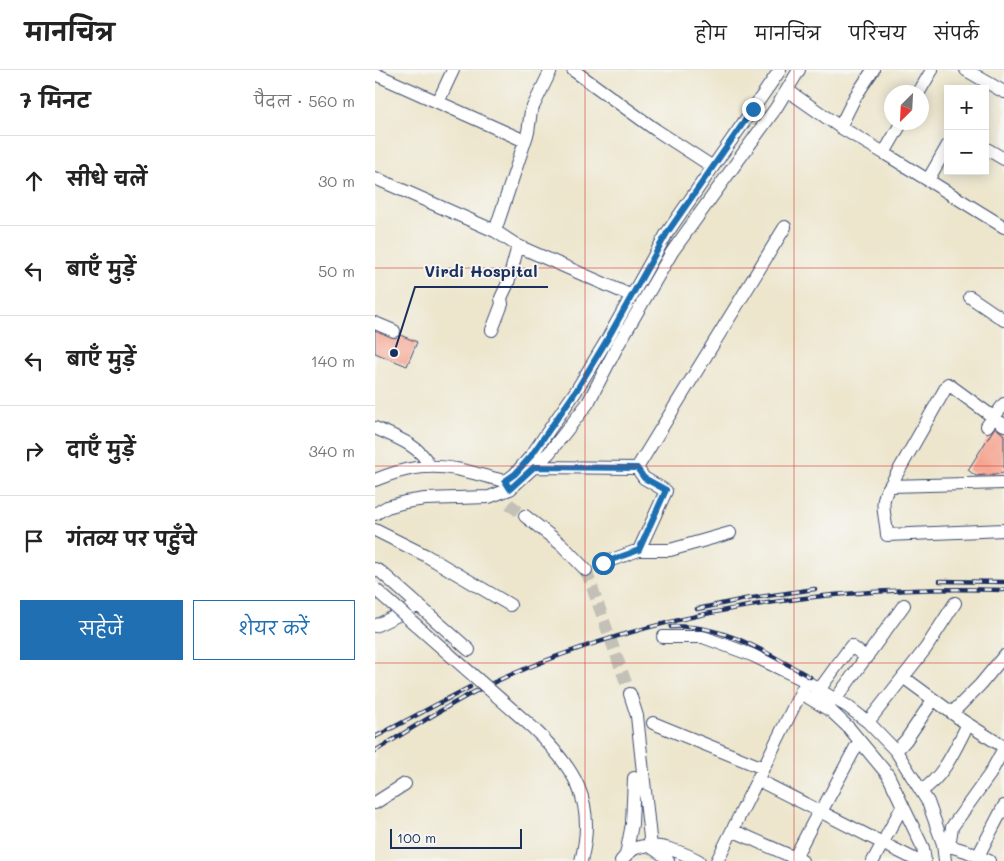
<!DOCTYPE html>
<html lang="hi">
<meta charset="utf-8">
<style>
:root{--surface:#fff;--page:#f2f2f2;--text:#222;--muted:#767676;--line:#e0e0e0;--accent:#1f6fb2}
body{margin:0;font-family:Mali,"Playpen Sans Deva",sans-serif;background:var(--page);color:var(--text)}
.controls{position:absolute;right:15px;top:15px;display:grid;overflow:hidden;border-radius:0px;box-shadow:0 2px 12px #0003}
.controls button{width:45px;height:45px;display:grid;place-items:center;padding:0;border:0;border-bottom:1px solid var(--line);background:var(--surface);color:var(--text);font:25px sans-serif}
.compass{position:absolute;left:509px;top:15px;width:45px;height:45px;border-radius:50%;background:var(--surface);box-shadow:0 2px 12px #0003;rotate:204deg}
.scale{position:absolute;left:15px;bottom:12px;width:132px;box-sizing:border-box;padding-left:5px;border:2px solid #1b2f5e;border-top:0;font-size:14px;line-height:18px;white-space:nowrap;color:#1b2f5e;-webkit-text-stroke:4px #f6f6f2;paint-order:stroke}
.stop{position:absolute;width:15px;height:15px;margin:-11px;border:4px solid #1f6fb2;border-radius:50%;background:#fff}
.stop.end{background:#1f6fb2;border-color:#fff;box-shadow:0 1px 5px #0008}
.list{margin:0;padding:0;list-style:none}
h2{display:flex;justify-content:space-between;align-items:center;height:65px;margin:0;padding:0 20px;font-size:21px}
h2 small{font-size:16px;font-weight:400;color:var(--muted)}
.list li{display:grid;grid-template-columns:32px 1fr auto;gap:15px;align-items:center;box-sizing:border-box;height:90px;padding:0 20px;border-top:1px solid var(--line)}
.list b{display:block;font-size:19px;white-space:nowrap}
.list em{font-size:16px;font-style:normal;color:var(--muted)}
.actions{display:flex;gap:10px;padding:15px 20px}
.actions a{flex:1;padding:11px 0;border:1px solid var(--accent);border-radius:0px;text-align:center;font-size:18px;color:var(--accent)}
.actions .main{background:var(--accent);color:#fff}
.icon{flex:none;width:28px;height:28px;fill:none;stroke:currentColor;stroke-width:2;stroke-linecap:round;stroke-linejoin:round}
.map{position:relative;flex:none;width:629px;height:791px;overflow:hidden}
header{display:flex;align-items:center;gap:30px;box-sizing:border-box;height:70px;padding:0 25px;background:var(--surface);border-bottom:1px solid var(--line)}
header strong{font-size:24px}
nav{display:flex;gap:28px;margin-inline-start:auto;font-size:18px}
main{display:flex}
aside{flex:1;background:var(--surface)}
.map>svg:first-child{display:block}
.building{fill:#f49f89}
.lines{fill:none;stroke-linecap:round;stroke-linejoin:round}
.minor-tunnel{stroke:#c3c1b7;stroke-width:12;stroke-dasharray:12 6;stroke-linecap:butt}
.minor-casing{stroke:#3a4a6f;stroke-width:14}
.minor{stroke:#fff;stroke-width:12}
.rail-casing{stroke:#1b2f5e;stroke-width:4.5}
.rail{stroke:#f6f6f2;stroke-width:2.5;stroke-dasharray:8;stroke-linecap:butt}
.minor-bridge-casing{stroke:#3a4a6f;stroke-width:14;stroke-linecap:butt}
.minor-bridge{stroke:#fff;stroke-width:12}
.route{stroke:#1f6fb2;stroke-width:6}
.grid{fill:none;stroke:#d62828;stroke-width:1;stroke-opacity:0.55}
.leader{fill:none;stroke:#1b2f5e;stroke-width:2}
.callout-dot{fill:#1b2f5e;stroke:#f6f6f2;stroke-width:2}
.callout-label{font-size:16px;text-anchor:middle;font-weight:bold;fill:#1b2f5e;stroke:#f6f6f2;stroke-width:4;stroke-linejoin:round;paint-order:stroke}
</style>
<header>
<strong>मानचित्र</strong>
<nav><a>होम</a><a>मानचित्र</a><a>परिचय</a><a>संपर्क</a></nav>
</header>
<main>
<aside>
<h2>7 मिनट<small>पैदल · 560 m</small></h2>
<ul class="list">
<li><svg class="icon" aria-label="ahead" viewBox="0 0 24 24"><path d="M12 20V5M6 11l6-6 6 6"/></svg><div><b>सीधे चलें</b></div><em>30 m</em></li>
<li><svg class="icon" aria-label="left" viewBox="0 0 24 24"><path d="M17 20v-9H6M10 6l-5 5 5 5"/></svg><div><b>बाएँ मुड़ें</b></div><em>50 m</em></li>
<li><svg class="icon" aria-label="left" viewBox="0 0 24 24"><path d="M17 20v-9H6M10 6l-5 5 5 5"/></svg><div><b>बाएँ मुड़ें</b></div><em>140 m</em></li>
<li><svg class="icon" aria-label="right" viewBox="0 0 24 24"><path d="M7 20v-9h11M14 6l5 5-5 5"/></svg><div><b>दाएँ मुड़ें</b></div><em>340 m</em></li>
<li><svg class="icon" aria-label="arrive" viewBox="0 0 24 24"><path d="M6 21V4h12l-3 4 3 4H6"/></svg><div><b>गंतव्य पर पहुँचे</b></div></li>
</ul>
<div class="actions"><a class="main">सहेजें</a><a>शेयर करें</a></div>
</aside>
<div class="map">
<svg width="629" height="791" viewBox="0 0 629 791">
<rect width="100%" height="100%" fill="#f6f6f2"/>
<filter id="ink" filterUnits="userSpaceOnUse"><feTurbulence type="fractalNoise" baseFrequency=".02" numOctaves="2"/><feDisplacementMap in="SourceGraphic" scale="10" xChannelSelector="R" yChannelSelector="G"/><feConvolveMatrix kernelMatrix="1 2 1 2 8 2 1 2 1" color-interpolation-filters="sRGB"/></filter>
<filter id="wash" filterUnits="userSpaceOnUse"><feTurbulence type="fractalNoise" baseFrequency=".0096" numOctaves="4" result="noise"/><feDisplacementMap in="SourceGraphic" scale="20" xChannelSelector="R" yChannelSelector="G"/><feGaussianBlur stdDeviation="1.12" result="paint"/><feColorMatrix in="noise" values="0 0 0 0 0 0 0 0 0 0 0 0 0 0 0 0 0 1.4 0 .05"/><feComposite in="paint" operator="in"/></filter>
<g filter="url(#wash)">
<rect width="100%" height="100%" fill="#ede6cd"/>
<g id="blocks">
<path class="building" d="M0,259L13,260L42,272L32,296L0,283Z
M620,357L629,365V403L601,406L593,400Z"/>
</g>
</g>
<g filter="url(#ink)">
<use href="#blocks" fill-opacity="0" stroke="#3a4a6f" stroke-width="1"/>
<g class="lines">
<path class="minor-tunnel" d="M134,434L150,446
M211,500L255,624"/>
<defs>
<path id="minor" d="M198,0L281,60L338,97
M591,0L629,22
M0,4L150,71
M412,20L465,57L509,83
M544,22L557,0
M63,32L78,0
M527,52L509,83L629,157
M465,57L480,27L498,0
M610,78L629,89
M0,108L120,161L143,176L257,226
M553,110L573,75
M120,161L153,62L156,41L176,0
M595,227L629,250
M0,253L19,261
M117,260L127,234L126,228L133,213L143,176
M629,355L573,314L515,416L629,413
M612,356L629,334
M0,358C18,366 47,376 54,396
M159,397L262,398L269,408L291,421L264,480
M262,398L410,157
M0,410C27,399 52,393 81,399C98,402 114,408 131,411L140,404L156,386L201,321L233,268L292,163L405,0
M515,416C503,432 511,446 512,465L629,460
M0,444L12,437L30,432L50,429L114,427L135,419L174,383L213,333L243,275L297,182L401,38L424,0
M150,446L187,475L211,500
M0,460L50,485L135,535
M228,493L264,480H295L355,463
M0,499L6,502L94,580
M0,556L44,535
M288,567H328L377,585L431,611L444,620L472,636L493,652L521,681L553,732L568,774L570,791
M528,607L588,651L629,677
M444,620L476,576L492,588
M426,623L456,641L474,658L513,705L539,759L548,778L550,791
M255,624L262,646L276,777L288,785L293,791
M460,630L529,535
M577,643L605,615L629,586
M493,652L551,578L580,533
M278,653L388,698
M521,681L531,670L558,630
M383,710L543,791
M546,721C569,707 581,677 593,654
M0,733L30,714
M359,761L427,791
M568,774L591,781L614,791
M574,776L577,757L615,704L629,678
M251,785L257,754L259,708
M603,786L629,736
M246,791C251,785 256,779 264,777C280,772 310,783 324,791
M342,791L429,616
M418,791L442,745L446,742L484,671
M498,791L527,737"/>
</defs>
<use href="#minor" class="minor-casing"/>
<use href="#minor" class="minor"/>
<defs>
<path id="rail" d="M565,511L629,512
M322,539L370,529L440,519
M296,557C345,552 394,584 435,607
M0,667L95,617
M0,681C36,659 72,635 111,616C271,541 453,514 629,520"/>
</defs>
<use href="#rail" class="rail-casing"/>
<use href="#rail" class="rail"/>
<defs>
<path id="minor-bridge" d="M0,519L157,657C199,697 222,731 206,791"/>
</defs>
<use href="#minor-bridge" class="minor-bridge-casing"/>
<use href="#minor-bridge" class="minor-bridge"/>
</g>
</g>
<g class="lines" filter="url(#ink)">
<path class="route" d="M228,493L264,480L291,420L269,408L262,398L159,397L135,419L130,411L140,404L156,386L201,321L233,268L292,163L378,39"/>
</g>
<path class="grid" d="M210,0V791M419,0V791M0,198H629M0,396H629M0,593H629"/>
<path class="leader" d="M19 283L40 217H173"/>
<circle class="callout-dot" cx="19" cy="283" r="5"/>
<g class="callout-label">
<text x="106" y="207">Virdi Hospital</text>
</g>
</svg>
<div class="controls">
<button>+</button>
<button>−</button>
</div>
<svg class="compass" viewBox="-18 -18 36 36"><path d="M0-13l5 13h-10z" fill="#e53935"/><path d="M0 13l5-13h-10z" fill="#767676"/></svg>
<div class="scale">100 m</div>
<div class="stop" style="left:228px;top:493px"></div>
<div class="stop end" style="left:378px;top:39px"></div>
</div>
</main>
